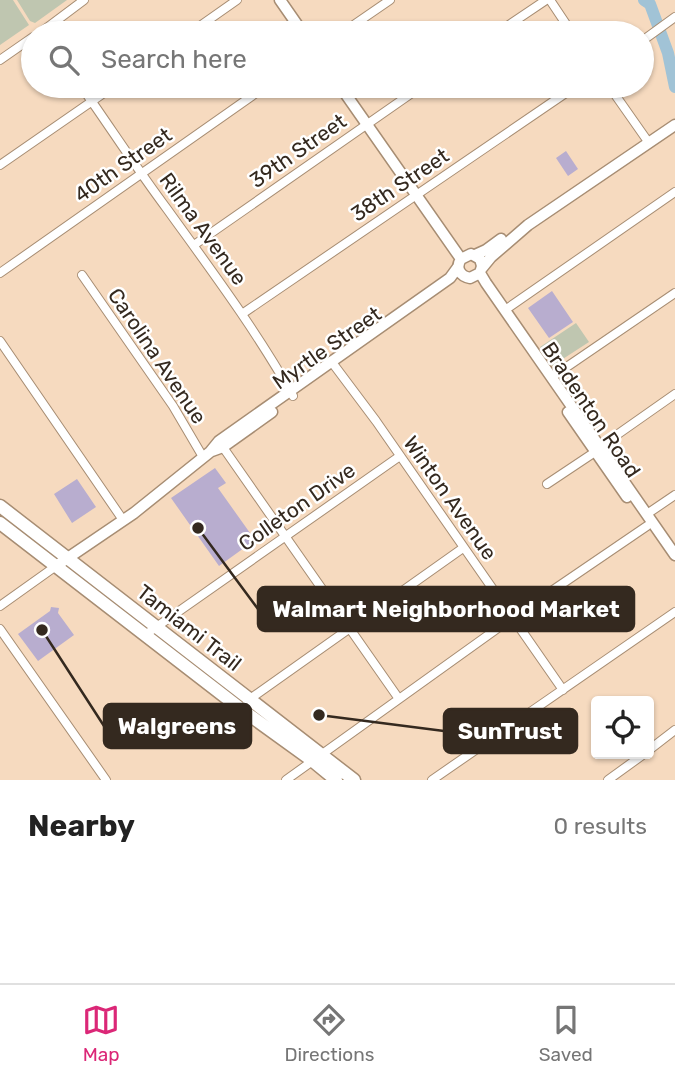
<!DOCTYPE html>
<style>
:root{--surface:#fff;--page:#f2f2f2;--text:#222;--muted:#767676;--line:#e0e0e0;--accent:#db2777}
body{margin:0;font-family:Rubik,sans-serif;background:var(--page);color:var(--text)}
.controls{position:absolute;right:21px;bottom:21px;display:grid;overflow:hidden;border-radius:7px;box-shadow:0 2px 5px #0004}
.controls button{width:63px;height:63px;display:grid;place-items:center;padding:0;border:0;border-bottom:2px solid var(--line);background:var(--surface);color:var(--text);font:35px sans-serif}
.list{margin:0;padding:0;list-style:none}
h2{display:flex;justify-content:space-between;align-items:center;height:91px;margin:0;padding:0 28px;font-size:30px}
h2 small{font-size:23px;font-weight:400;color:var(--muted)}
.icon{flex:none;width:38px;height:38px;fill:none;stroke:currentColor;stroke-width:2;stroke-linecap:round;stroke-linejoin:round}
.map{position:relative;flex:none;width:675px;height:780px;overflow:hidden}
.search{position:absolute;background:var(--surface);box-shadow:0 2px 5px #0004;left:21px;right:21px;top:21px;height:77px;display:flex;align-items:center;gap:18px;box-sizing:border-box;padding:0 24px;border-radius:38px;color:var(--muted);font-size:26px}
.sheet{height:203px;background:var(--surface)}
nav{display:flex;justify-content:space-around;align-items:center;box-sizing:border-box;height:98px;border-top:2px solid var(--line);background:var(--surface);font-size:19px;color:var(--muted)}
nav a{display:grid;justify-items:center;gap:4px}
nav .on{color:var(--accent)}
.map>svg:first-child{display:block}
.green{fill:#bfc6b0}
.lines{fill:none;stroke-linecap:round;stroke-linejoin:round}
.river{stroke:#a1c3d6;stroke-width:12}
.building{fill:#b8adcf}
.street-casing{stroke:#a78d73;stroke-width:10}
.secondary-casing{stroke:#a78d73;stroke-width:13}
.primary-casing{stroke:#a78d73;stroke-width:15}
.street{stroke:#fff;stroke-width:8}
.secondary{stroke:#fff;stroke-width:10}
.primary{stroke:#fff;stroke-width:12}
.labels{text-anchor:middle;stroke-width:5;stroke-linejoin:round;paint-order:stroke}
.street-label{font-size:21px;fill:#34291f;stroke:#fff}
.leader{fill:none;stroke:#34291f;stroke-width:2.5}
.callout-dot{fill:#34291f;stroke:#fff;stroke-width:2.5}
.callout{fill:#34291f;stroke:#34291f;stroke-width:2.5}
.callout-label{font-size:23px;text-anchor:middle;font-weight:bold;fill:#fff}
</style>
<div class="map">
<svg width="675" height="780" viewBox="0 0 675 780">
<rect width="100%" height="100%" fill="#f6dabf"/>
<path class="green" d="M0,0H13L29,25L0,45Z
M17,0H67L35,23L30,21Z
M576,323L589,342L552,366L540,347Z"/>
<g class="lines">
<path class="river" d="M644,0L650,4L668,53L675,87"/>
</g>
<path class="building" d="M566,151L578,169L568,176L556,158Z
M552,291L573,322L549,338L528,308Z
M215,468L226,483L218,488L255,540L219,566L171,498Z
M77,479L96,507L72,523L54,494Z
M51,607L59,608L58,613L74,635L38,661L18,634L50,611Z"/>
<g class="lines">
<defs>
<path id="street" d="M550,0L572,33
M40,33L84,0
M190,33L237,0
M342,33L390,0
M497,33L546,0
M642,41L675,17
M0,60L33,37
M81,86C110,127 137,169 167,209C211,270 256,330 293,396
M609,86L649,143
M0,165L114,86
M194,245L422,86
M0,273L266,86
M82,275L173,406L203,457
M505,310L675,192
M242,314L576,86
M0,341L123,520
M331,361L376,421L563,690
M552,377L675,293
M220,443L399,699
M547,484L595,452L601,446L675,394
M647,514L675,495
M0,606L56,566
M0,629L106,780
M145,635L400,456
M247,701L463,548
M649,750L675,730
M286,780L512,618L647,526
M432,780L675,612
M608,780L644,754"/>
<path id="secondary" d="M280,0L303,33
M340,86L461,259
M475,255L486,250L501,239
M482,268L491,257L528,225L675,125
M480,273L470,278C460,276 455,268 461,259L471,254L480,259L482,266L480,273L486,283L675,555
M568,412L627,497
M212,451L223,447L272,412
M56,566L134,513L210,452L219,441L450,278L458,267"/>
<path id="primary" d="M0,506L354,780
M0,523L241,709L313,761L336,780"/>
</defs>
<use href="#street" class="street-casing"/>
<use href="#secondary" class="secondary-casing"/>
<use href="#primary" class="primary-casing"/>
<use href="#street" class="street"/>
<use href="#secondary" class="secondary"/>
<use href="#primary" class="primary"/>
</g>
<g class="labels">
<g class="street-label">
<text transform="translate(298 151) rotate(-35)" y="7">39th Street</text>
<text transform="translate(123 165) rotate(-35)" y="7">40th Street</text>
<text transform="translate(400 185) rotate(-34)" y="7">38th Street</text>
<text transform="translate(203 229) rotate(54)" y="7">Rilma Avenue</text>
<text transform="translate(327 348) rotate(-35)" y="7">Myrtle Street</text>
<text transform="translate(157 356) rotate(56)" y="7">Carolina Avenue</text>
<text transform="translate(591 410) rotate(56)" y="7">Bradenton Road</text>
<text transform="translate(450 498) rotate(55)" y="7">Winton Avenue</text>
<text transform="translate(297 507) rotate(-35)" y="7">Colleton Drive</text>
<text transform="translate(189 628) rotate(38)" y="7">Tamiami Trail</text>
</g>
</g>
<path class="leader" d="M198 528L258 609M42 630L104 726M319 715L444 731"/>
<g class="callout-dot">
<circle cx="198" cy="528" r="7"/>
<circle cx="42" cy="630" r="7"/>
<circle cx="319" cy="715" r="7"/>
</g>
<g class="callout">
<rect x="258" y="587" width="376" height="44" rx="7"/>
<rect x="104" y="704" width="147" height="44" rx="7"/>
<rect x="444" y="709" width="133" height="44" rx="7"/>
</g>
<g class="callout-label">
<text x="446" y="617">Walmart Neighborhood Market</text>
<text x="177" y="734">Walgreens</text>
<text x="510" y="739">SunTrust</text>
</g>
</svg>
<div class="controls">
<button><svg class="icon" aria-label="locate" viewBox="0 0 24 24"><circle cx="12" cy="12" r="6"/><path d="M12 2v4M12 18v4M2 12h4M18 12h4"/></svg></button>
</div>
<div class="search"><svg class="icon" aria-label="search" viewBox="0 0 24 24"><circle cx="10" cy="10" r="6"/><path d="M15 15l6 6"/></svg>Search here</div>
</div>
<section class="sheet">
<h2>Nearby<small>0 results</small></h2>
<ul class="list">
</ul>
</section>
<nav>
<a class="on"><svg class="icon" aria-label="map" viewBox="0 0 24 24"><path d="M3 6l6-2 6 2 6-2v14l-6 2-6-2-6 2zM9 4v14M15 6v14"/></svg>Map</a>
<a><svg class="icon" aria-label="directions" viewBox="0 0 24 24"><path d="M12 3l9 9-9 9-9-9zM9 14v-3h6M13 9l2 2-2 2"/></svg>Directions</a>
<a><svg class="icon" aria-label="saved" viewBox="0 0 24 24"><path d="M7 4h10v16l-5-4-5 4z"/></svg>Saved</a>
</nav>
